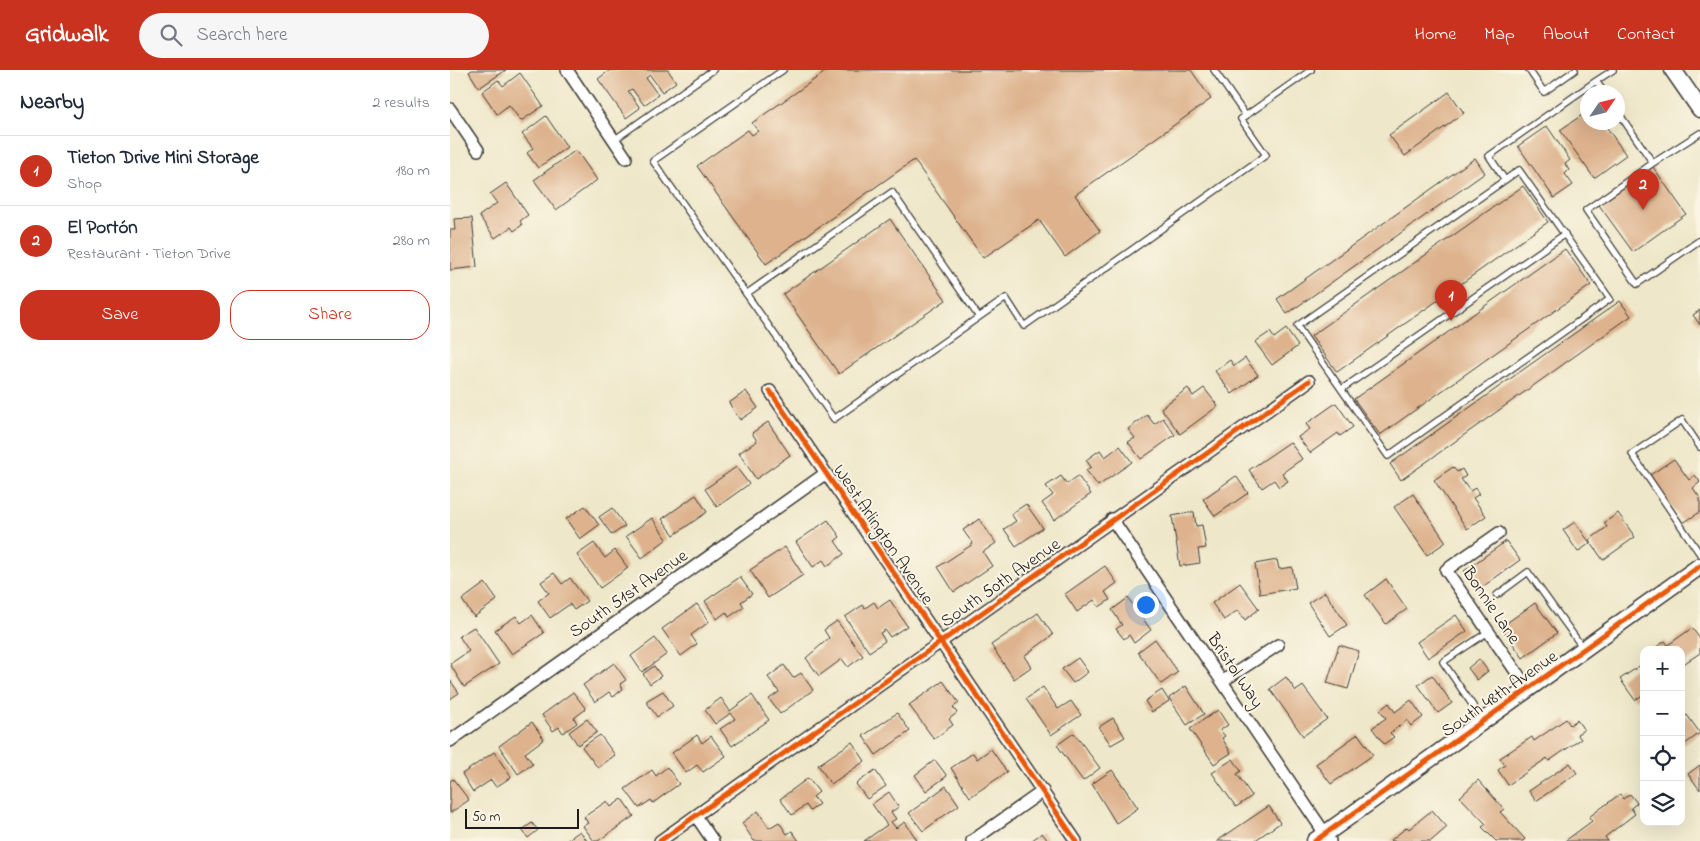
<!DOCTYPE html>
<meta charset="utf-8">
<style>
:root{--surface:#fff;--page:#f6f6f7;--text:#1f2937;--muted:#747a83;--line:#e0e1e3;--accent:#c8321e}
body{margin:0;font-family:"Indie Flower",sans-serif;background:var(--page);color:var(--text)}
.controls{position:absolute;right:15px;bottom:15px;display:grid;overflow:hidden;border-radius:10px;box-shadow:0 5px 20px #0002}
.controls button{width:45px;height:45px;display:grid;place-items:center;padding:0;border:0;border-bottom:1px solid var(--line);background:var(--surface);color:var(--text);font:25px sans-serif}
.compass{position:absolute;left:1130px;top:15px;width:45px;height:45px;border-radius:50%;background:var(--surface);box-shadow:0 5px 20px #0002;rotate:55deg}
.scale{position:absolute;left:15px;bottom:12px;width:114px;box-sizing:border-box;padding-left:5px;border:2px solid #1c1c1c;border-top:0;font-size:14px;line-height:18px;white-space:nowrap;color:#1c1c1c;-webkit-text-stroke:4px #fcf5e5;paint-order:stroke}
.you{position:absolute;left:695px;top:534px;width:18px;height:18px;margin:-12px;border:4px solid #fff;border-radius:50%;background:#1a73e8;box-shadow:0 0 0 8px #1a73e833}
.badge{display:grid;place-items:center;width:32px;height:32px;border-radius:50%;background:var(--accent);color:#fff;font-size:16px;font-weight:700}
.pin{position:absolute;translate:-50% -41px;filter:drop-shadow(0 1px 2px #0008)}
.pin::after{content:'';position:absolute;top:26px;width:18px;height:15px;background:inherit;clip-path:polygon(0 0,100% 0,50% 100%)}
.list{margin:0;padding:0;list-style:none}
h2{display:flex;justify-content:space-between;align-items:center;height:65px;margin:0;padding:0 20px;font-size:21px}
h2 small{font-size:16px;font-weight:400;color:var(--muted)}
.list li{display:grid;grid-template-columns:32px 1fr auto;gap:15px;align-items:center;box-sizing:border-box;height:70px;padding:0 20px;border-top:1px solid var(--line)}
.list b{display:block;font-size:19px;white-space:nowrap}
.list p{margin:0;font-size:16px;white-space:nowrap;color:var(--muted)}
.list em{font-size:16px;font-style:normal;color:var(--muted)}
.actions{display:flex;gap:10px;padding:15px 20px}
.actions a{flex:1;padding:11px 0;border:1px solid var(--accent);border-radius:20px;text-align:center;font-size:18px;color:var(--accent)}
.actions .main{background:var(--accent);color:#fff}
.icon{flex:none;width:28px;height:28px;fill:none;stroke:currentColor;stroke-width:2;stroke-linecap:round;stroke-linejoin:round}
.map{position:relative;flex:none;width:1250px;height:771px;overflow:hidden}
header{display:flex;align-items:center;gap:30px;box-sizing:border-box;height:70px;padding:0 25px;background:var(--accent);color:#fff}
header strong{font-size:24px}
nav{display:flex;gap:28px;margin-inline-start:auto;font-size:18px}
.search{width:350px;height:45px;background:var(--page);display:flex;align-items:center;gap:12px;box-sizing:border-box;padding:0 18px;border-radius:28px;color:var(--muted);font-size:19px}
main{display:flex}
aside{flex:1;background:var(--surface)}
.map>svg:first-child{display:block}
.building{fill:#ddb28d}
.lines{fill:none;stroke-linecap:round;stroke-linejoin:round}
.lane-casing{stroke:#3c3a36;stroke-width:8}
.street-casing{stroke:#3c3a36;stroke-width:14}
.secondary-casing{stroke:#3c3a36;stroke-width:19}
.lane{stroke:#fff;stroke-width:5.5}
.street{stroke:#fff;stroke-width:11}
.secondary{stroke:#fff;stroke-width:16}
.cycleway-casing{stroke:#fcf5e5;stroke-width:8}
.cycleway{stroke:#e8590c;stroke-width:5}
.labels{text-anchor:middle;stroke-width:4;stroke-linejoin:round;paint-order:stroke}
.street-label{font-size:18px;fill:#1c1c1c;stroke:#fcf5e5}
</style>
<header>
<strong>Gridwalk</strong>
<div class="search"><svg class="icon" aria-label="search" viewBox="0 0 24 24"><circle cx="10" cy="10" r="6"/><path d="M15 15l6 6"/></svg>Search here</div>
<nav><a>Home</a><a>Map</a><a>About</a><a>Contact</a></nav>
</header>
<main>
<aside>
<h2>Nearby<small>2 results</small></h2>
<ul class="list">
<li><span class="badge">1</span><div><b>Tieton Drive Mini Storage</b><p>Shop</p></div><em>180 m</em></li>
<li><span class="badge">2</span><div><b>El Portón</b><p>Restaurant · Tieton Drive</p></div><em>280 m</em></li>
</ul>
<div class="actions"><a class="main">Save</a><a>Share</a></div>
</aside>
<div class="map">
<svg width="1250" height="771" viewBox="0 0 1250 771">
<rect width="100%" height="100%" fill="#fcf5e5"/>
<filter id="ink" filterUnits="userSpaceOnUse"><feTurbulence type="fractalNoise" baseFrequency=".02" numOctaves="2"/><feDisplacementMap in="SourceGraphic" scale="10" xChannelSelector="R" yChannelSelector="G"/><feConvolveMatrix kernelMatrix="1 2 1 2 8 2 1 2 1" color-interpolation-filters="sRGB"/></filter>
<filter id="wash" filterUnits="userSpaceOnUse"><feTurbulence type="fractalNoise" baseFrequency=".0096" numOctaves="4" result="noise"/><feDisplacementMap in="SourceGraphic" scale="20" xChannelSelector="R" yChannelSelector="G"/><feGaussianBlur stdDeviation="1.12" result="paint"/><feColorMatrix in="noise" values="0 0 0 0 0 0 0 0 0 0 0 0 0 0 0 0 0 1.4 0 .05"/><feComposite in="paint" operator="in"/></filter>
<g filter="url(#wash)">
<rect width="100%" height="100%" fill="#eee7c9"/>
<g id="blocks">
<path class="building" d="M22,0H56L29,18L19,2Z
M160,0H218L226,12L212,22L200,5L196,8L208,25L194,35L182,19L178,21L190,38L176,48L148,9Z
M378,0H741L761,29L625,125L650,161L615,187L589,150L533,188L464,90L316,194L247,96L298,60L302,65L308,61L302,53Z
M70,3L93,36L71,51L59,35L47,44L32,22L48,10L53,16Z
M999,22L1014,43L955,86L939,65Z
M1138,41V52H1153L1176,85L1144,108L1110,60Z
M96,46L117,77L88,98L77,83L83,78L72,64Z
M1097,56L1120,90L1115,94L1119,100L1115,104L1123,115L1104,128L1068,76Z
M126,80L147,110L106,140L84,110Z
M1025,88L1035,103L837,244L827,229Z
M1203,97L1236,144L1183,182L1149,135Z
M56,113L78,145L70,151L72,155L64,161L61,157L45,168L29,146L47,133L40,124Z
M1073,116L1098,152L887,302L861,266Z
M22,148L27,197L0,200V160H5L4,149Z
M440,149L496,230L389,304L333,224Z
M1115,179L1141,215L930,365L904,329Z
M1170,231L1181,246L951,410L940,394Z
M1250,240V255L1243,245Z
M836,259L848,276L822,295L805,272L820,262L824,268Z
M795,288L808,305L782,324L765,301L780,290L784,296Z
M738,318L743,326L754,318L768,336L730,364L711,338Z
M296,321L308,338L290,350L279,333Z
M886,333L903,357L890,366L888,363L860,383L848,367L860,359L856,354Z
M697,345L704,354L713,348L725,365L691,389L678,372L685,368L678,359Z
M318,352L340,385L306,409L289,383L307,371L302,363Z
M840,372L852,389L832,403L838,411L829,417L824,410L812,418L799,400Z
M670,376L682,392L648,416L636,400L641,397L636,390L650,380L655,387Z
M1224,389L1239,410L1245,405L1250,412L1243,418L1250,428V442L1233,453L1200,405Z
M286,397L299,414L267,437L255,419Z
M1003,397L1007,402L1012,399L1016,406L1011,409L1020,421L1025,418L1029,424L1023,428L1036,446L1017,459L984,410Z
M611,406L617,414L628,406L641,424L604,450L592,433L603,425L596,416Z
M786,406L798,423L765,446L753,429Z
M963,424L996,472L977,485L944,437Z
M246,425L257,442L224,465L212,449Z
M576,434L593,458L566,476L554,459L566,451L561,444Z
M135,436L149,455L130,469L116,449Z
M162,438L175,456L162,465L149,447Z
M744,442L746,456L752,455L756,478L748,479L750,493L730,496L722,446Z
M1168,443L1185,467L1153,490L1139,470L1157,457L1154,453Z
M202,448L217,469L192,488L176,466Z
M529,449L546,473L533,482L542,496L504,522L488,497L523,474L513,460Z
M378,450L390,467L385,471L394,484L377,496L373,490L363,497L346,472Z
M1125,452L1140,473L1128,482L1113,460Z
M1056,471L1070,490L1028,520L1014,501Z
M144,473L155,488L165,480L178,498L150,518L127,485Z
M335,477L353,505L318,528L300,500Z
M827,490L829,499L842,497L846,518L810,524L805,494Z
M655,496L667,513L655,522L660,530L649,537L644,530L627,542L615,524Z
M104,503L112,514L120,508L137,531L124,540L120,534L100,548L88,531L99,523L91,512Z
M290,507L302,524L291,532L294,537L279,547L276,542L267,549L255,531Z
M936,509L957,539L936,554L915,525Z
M35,513L47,530L24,547L12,530Z
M790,513L809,539L795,550L788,540L774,550L762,533Z
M875,522L897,555L880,566L858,533Z
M678,528L701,560L684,573L679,565L674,569L666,559L672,555L662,540Z
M440,530L457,556L440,567L435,560L430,563L435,571L419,582L395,547L413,535L415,538L424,532L428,538Z
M1085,533L1107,563L1073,588L1051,557Z
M247,534L259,552L241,565L247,574L231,586L212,559Z
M588,543L603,565L574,586L581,597L564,609L541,575Z
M82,545L94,563L62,584L45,560L66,546L71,553Z
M1006,545L1017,561L978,588L967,572Z
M387,551L413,586L398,597L392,589L369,606L356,588L379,568L374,560Z
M24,557L49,594L14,617L0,594L19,581L9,566Z
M1242,558L1250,569V583L1232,595L1231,580H1202L1215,571L1218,575Z
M205,568L217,584L192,602L181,586Z
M705,569L728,602L711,614L688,582Z
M889,575L909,581L898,619L877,613Z
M628,588L638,602L623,613L612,599Z
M1029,589L1038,601L1027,610L1018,598Z
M164,593L176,610L170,614L173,619L163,627L159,622L145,632L133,615Z
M1194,593V624L1185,630L1170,609Z
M334,595L343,608L351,603L363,620L330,644L319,629L329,622L318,607Z
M204,596L211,606L200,614L193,604Z
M982,605L1002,633L988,643L968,615Z
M836,607L846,621L853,616L877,649L853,666L820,619Z
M0,610L9,623L0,629Z
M493,611L509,633L503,637L507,643L499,649L503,655L484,669L459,635Z
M736,616L754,644L737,655L719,628Z
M593,617L608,639L621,631L631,645L601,665L576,629Z
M712,620L719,631L702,642L695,631Z
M213,621L223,636L207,647L196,631Z
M123,622L136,639L124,648L127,653L113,663L109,657L103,661L92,645Z
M302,625L319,650L282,676L270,659L285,649L281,643L265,654L255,640L271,628L280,641Z
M961,630L973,647L961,656L957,650L940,663L944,667L934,674L922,658L936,648L930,640L939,633L945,642Z
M768,640L778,655L770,660L775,666L772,668L781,683L764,694L740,659Z
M447,643L460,661L426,685L413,666Z
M1231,645L1233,648L1237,645L1250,663L1231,677Z
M663,648L675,667L661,675L649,657Z
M137,649L147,662L128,675L119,662Z
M1116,649L1120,655L1127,650L1134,660L1127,664L1131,669L1099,691L1097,688L1058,715L1048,700L1055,695L1050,688L1082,667L1084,671Z
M82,652L94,669L75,683L83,694L68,704L49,676Z
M624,663L650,698L633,711L607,675Z
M908,664L923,685L881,714L866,694Z
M150,665L165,685L148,698L132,677Z
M247,665L252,673L261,666L276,686L253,702L247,695L236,703L222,683Z
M402,672L415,691L381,714L368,695Z
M541,679L557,702L520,727L501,698L523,683L527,689Z
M44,682L61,707L46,717L41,710L23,722L12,704Z
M783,689L791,701L787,704L802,726L786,737L762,703Z
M485,690L497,706L476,721L465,705Z
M1120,693L1127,703L1086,731L1079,721Z
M1250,695V720L1238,704Z
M217,697L229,714L203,733L201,730L189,738L175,719L202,700L206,706Z
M425,700L436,716L417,729L406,714Z
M662,700L688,738L666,753L642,714Z
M358,708L369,722L363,727L369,734L360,741L356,735L342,745L330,729Z
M3,709L19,730L0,743V711Z
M1028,710L1054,739L1050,742L1075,769L1073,771H1046L1032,757L1036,754L1010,727Z
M496,716L509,735L473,761L459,743Z
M439,722L449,737L441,742L446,749L441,752L446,758L455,752L467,770L466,771H414L437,755L422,734Z
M1170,724L1173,729L1180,724L1187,733L1181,738L1185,744L1155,767L1158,771H1115L1142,751L1139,747Z
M172,729L184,746L148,771H144L133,756L138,753L134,747L157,731L161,737Z
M819,736L830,753L804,771H767Z
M982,740L997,757L981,771H940L957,757L959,759Z
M308,741L319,758L329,752L337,764L342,761L349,771H304L292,753Z
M82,753L88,760L78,768L72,760Z
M130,761L137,771H116Z
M592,763L598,771H581Z"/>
</g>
</g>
<g filter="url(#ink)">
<use href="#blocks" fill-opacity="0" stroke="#3c3a36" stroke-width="1"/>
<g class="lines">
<defs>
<path id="lane" d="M333,0L203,91L384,349L556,228L574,256L816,85L791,49L861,0
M764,0L796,46
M1079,0L1094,22L1125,0
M1154,22L1146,11L1163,0
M1168,42L1203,93L1250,63
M164,70L263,0
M1203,93L1136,140L1187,214L1250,170
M1055,110L1069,100L1160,229L938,386L847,256L1055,110L1039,86L1146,11
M296,224L442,122L529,247
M892,319L1115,164
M1250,377L1232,350L1182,384L1250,484
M1047,525L1078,502L1133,578
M1032,649L993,592L1038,562"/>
<path id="street" d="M117,0L176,88
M0,39L28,80
M320,321L626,771
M662,449L880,771
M1049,463L996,500L1078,619
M773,611L828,575
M0,671L376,403
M246,746L263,771
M210,771L859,311
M522,771L593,721"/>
<path id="secondary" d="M1223,0L1250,39
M865,771L1250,496"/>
</defs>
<use href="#lane" class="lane-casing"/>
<use href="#street" class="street-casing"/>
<use href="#secondary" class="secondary-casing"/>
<use href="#lane" class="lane"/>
<use href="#street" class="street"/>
<use href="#secondary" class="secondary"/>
<defs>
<path id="cycleway" d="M320,321L626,771
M210,771L859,311
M865,771L1250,496"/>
</defs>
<use href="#cycleway" class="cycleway-casing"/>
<use href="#cycleway" class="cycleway"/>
</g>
</g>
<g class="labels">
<g class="street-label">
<text transform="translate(434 464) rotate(56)" y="6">West Arlington Avenue</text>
<text transform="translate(550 512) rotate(-35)" y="6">South 50th Avenue</text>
<text transform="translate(178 523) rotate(-35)" y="6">South 51st Avenue</text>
<text transform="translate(1042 535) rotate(56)" y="6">Bonnie Lane</text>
<text transform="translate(786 600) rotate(56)" y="6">Bristol Way</text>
<text transform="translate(1049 623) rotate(-35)" y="6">South 48th Avenue</text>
</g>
</g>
</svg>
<div class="controls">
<button>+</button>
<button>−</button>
<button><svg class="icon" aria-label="locate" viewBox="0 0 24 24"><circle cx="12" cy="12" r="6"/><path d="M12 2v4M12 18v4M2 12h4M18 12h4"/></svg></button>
<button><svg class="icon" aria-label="layers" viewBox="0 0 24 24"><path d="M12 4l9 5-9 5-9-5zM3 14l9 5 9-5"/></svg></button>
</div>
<svg class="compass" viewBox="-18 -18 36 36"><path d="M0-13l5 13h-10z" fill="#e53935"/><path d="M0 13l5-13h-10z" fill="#747a83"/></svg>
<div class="scale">50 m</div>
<div class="you"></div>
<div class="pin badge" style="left:1001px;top:251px">1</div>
<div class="pin badge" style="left:1193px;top:140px">2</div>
</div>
</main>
